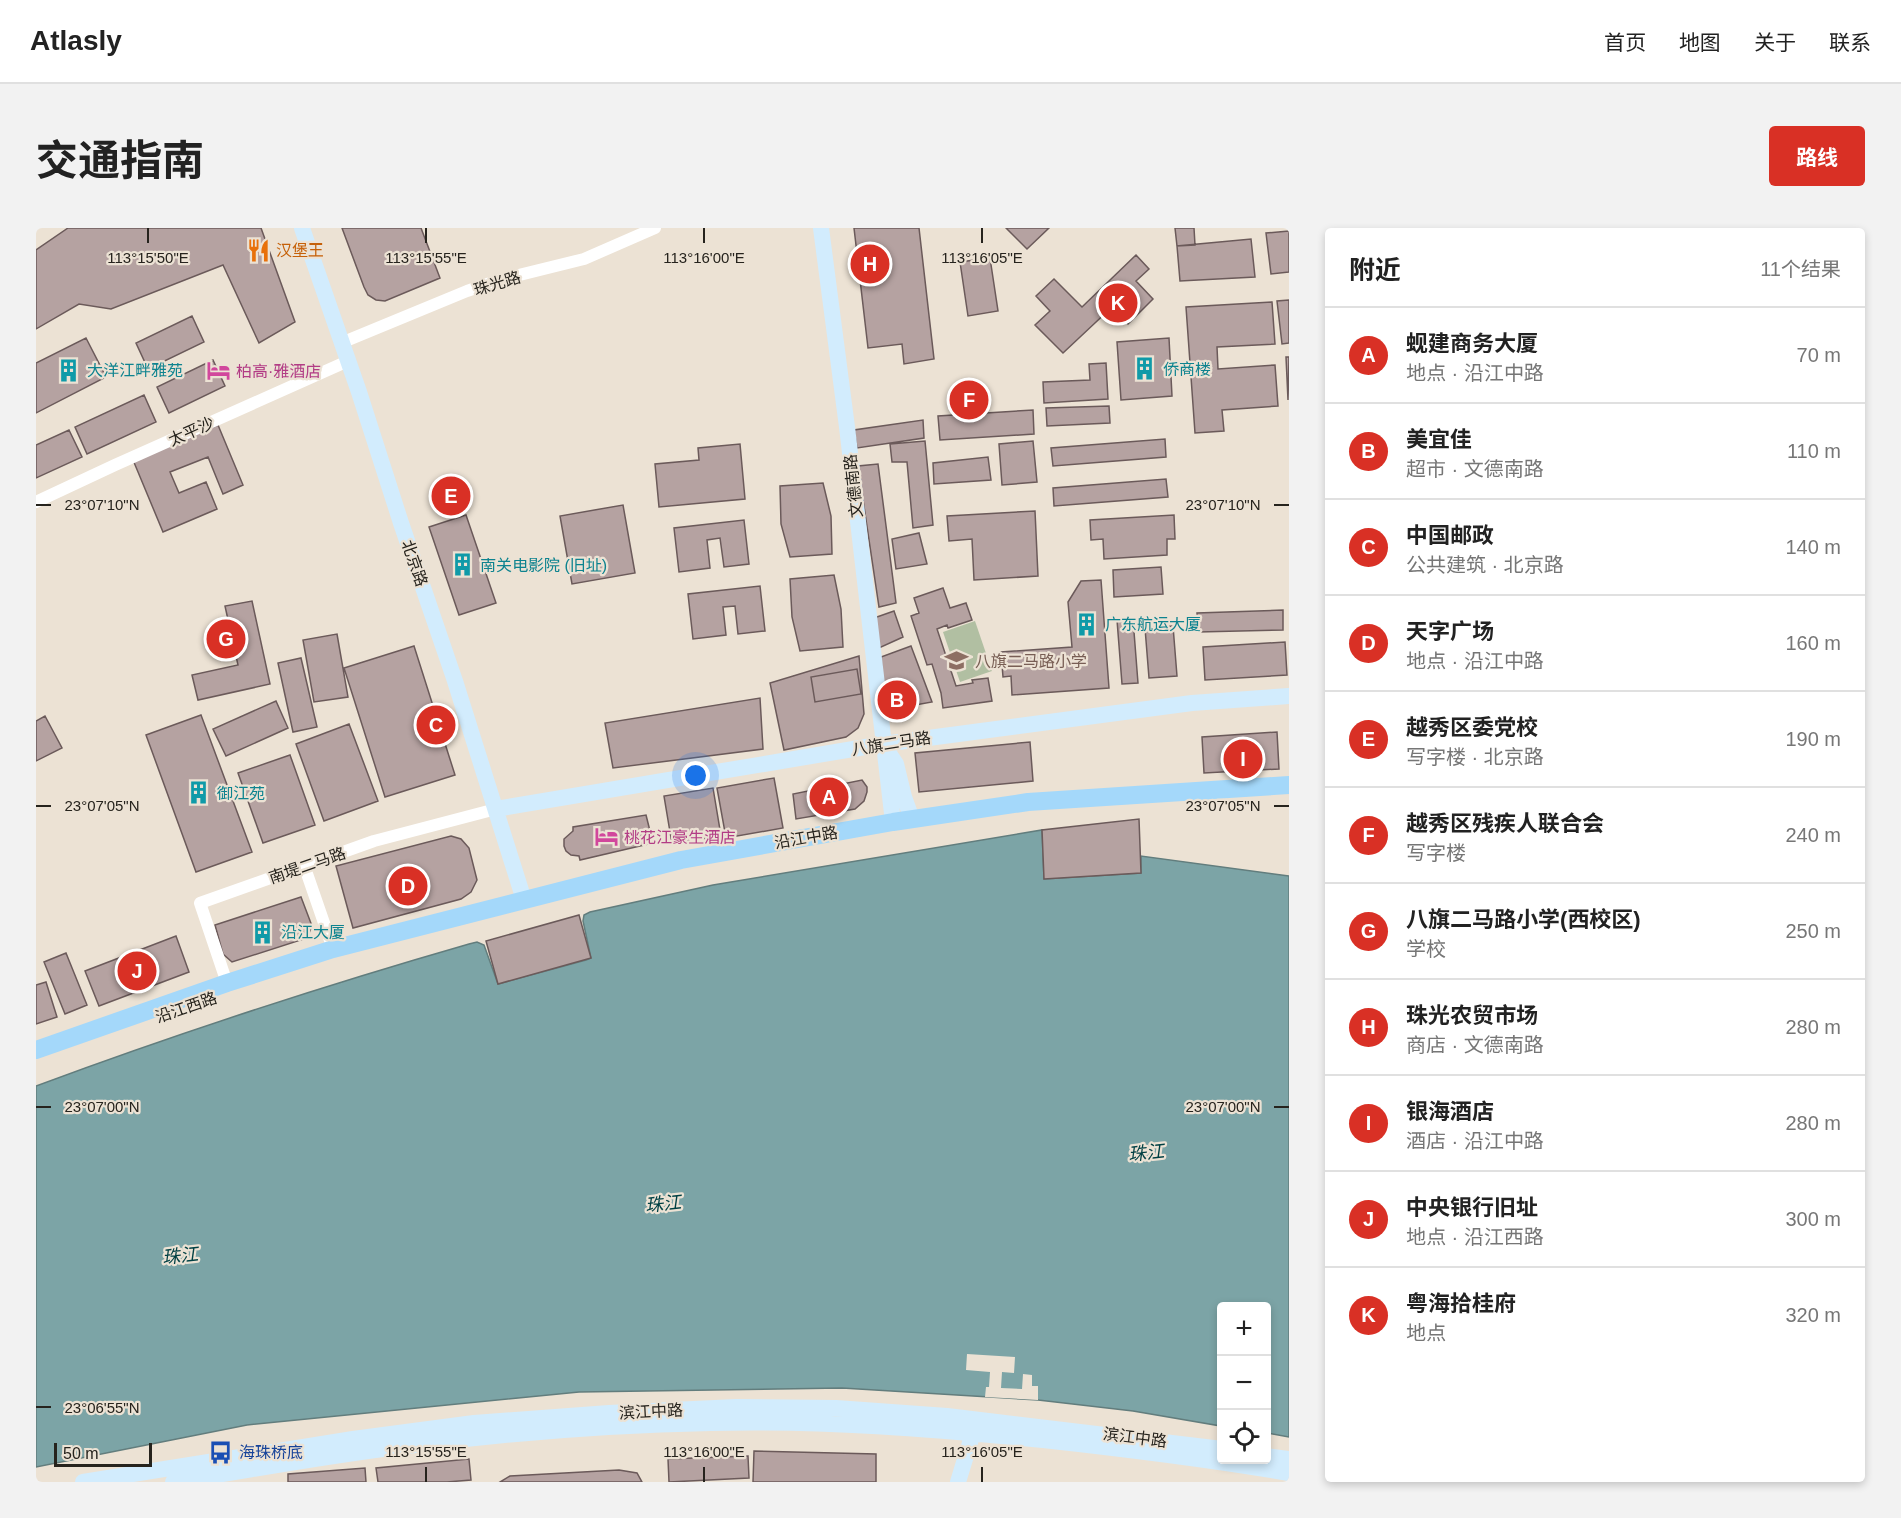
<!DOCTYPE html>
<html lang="zh">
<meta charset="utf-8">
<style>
:root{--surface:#fff;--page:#f2f2f2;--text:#222;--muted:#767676;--line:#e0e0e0;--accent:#d93025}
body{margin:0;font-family:Helvetica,"Noto Sans SC",sans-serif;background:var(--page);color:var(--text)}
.controls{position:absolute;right:18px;bottom:18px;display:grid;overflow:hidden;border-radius:6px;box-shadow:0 3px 9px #0003}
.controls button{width:54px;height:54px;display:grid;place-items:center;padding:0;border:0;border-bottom:2px solid var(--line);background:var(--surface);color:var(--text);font:30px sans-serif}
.scale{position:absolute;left:18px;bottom:15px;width:98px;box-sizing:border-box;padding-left:6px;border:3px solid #26231d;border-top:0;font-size:16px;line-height:21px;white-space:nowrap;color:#26231d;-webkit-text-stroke:4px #ece2d4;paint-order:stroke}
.you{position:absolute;left:660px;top:548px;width:21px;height:21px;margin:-15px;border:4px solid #fff;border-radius:50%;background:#1a73e8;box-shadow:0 0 0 9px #1a73e833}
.badge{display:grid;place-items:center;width:39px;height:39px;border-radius:50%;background:var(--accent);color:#fff;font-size:20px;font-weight:700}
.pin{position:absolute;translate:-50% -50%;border:3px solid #fff;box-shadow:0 2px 6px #0006}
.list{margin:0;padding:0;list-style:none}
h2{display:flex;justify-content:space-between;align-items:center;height:78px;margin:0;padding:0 24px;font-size:26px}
h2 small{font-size:20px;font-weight:400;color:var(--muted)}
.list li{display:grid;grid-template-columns:39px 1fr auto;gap:18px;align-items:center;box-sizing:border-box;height:96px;padding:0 24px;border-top:2px solid var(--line)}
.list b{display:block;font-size:22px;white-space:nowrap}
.list p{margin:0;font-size:20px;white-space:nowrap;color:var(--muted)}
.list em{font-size:20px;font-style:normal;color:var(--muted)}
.icon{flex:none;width:33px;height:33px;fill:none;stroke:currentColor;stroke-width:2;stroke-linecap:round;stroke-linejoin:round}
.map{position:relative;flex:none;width:1253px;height:1254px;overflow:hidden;border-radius:6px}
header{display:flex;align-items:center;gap:36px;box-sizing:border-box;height:84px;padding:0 30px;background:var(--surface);border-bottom:2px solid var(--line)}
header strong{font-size:28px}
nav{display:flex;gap:33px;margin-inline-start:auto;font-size:21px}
.intro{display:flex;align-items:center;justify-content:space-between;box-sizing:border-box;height:144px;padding:0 36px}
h1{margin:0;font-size:42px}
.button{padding:15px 27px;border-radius:6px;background:var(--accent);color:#fff;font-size:21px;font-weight:700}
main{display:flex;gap:36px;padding:0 36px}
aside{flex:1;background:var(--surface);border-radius:6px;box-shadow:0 3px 9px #0003}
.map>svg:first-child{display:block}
.green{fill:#b1bfa2}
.water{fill:#7ca4a6;stroke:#627d7d;stroke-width:1.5}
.pier{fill:#ece2d4}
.building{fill:#b5a2a1;stroke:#6b5a5a;stroke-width:1.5}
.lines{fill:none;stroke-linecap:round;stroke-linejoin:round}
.street{stroke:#fff;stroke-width:12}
.secondary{stroke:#d2ecfd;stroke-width:16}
.primary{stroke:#a4d8fa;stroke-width:18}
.ticks{fill:none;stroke:#26231d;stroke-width:2}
.labels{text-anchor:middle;stroke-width:4.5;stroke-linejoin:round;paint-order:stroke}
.food-label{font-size:16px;fill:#c56008;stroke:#ece2d4;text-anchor:start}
.street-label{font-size:16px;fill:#26231d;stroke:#ece2d4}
.culture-label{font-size:16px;fill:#0d838f;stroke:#ece2d4;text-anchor:start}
.hotel-label{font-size:16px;fill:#b23c85;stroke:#ece2d4;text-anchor:start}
.education-label{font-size:16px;fill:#785e54;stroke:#ece2d4;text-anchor:start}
.transit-label{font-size:16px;fill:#164399;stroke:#ece2d4;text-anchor:start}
.water-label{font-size:18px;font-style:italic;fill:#004043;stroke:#ece2d4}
.ticks-label{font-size:15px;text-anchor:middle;fill:#26231d;stroke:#ece2d4;stroke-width:4.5;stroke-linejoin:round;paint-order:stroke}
</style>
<header>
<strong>Atlasly</strong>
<nav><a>首页</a><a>地图</a><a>关于</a><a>联系</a></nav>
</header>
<div class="intro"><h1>交通指南</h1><a class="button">路线</a></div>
<main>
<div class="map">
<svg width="1253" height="1254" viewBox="0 0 1253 1254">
<rect width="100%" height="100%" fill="#ece2d4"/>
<path class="green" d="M939,393L956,443L924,454L907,404Z"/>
<path class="water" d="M1006,602L1008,651L1105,645V628L1253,648V1209L1231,1205L1230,1078H1186L1185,1198L1097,1183L1002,1172L806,1160L543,1164L211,1197L0,1239V858C143,805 287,758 433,716L441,714L448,717L462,756L550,732L555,730L547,693L548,687L554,684L677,657Z"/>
<path class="pier" d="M931,1126L979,1129L978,1145L966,1144L965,1160L986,1161L987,1146L996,1147V1158H1002V1172L949,1169L950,1159H953L954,1144L930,1142Z"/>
<path class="building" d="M32,0H225L259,94L223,115L187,37L75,81L43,76L0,101V22Z
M306,0H385L404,50L349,73L340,72L332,67L328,59Z
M818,0H883L898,131L868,136L866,116L832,120Z
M970,0H1013L991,21Z
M1139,0H1158L1159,17L1141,18Z
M1253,3V44L1235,46L1230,5Z
M1215,11L1219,49L1144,53L1141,18Z
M1100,27L1113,41L1100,53L1117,71L1092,96L1076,79L1027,125L999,97L1014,83L1000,68L1018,51L1046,79Z
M954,30L962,83L932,88L924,34Z
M1253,72V115L1246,116L1241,73Z
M1236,74L1239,116L1181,119L1182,141L1239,137L1242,178L1186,182L1188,203L1159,205L1150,79Z
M156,88L168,114L112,141L100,115Z
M50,110L70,149L0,185V135Z
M1133,110L1136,168L1085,172L1081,114Z
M1250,129H1253L1252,172Z
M177,132L189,158L133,185L121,159Z
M1070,135L1072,171L1008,175L1007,154L1054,152L1053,136Z
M108,167L120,194L51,226L39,199Z
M1073,178L1074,195L1011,198L1010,180Z
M997,182L998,206L904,212L902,188Z
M887,192L888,210L821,220L818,202Z
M182,197L207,257L187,266L172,229L134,244L143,265L170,254L181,281L127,304L97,232Z
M33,202L46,229L0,250V217Z
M1129,211L1130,229L1017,238L1015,220Z
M889,213L897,297L877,300L871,234H856L854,216Z
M997,213L1001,254L966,257L963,216Z
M704,216L709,271L623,279L619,236L663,232L662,220Z
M952,229L955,252L898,256L897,235Z
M842,236L860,375L843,379L822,238Z
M1130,251L1132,269L1018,278L1017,260Z
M787,255L795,288L796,326L754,329L745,296L744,258Z
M587,277L599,345L536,356L524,288Z
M999,283L1002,348L938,352L936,311L913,313L911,288Z
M430,287L460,375L423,387L393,299Z
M1138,287L1139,311H1131V327L1068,331L1067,311L1055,312L1054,292Z
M708,292L713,336L688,339L684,310L671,312L674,340L643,344L638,300Z
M883,305L891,336L860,341L856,311Z
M1125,339L1127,366L1078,369L1077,342Z
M798,347L805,381L807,419L764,423L756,389L754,351Z
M1065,352L1073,460L976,467L975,448L967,449L965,424L1036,419L1032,374L1045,353Z
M724,358L729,403L702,406L699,378L687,379L690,407L657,411L652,366Z
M907,360L914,380L930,375L936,392L912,400L911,397L901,401L920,458L937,455L936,452L952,450L956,473L907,480L905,465L896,436L891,437L875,388L883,385L878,370Z
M216,373L234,456L162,472L156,447L202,437L189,378Z
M1247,382V402L1162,404L1161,385Z
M858,383L867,409L843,420L838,390Z
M1097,391L1102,455L1086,456L1081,392Z
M1137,398L1141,448L1113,450L1109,400Z
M301,406L312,469L278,474L267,412Z
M1249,414L1251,447L1169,452L1167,419Z
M378,418L419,547L349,569L308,440Z
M875,418L896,474L868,479L856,478L847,468L845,429Z
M823,428L828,486L822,500L810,509L748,522L734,455Z
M265,430L281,499L257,504L242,435Z
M821,441L825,466L779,474L775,449Z
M724,470L727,521L577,540L569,495Z
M240,473L252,500L190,528L177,501Z
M165,487L216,624L160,644L110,507Z
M9,488L26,520L0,533V493Z
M313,496L342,573L288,593L260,516Z
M1241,504L1243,541L1168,545L1166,509Z
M994,514L997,553L883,564L879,525Z
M254,527L279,597L227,615L202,545Z
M738,550L747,600L690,610L681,560Z
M826,552L831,559V564L828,573L819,581L760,591L757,566Z
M677,560L685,608L636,616L628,568Z
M610,587L617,615L544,632L543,628L535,627L530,623L528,618V611L537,603V599Z
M1103,591L1105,645L1008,651L1006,602Z
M415,608L425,611L433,620L441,652L435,664L425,671L317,700L300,638Z
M265,669L276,698L271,710L196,734L187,726L179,697Z
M543,687L555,730L462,756L450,713Z
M140,708L153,744L63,778L49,743Z
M30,725L51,777L29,786L8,734Z
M10,754L21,789L0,796V757Z
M718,1223L840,1226V1254H717Z
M712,1228L713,1250L633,1254L632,1231Z
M433,1231L435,1252L411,1254H342L340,1240Z
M329,1240L330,1254H252V1246Z
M583,1242L601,1245L606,1254H464L474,1248Z"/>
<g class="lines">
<path class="street" d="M305,115L431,63L463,52L548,31L619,0
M0,274L79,237L312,133
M268,637L297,721
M191,755L164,675L338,613L460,581"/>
<path class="secondary" d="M266,0L323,164L365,295L419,453L488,672
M785,0L811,199L857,594
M854,527L860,536L868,569L876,591
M460,581L847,516L1156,475L1253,468
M1230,1228L1253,1231
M47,1254L317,1211L438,1195L573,1185L700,1179L800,1180L911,1188L1186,1221
M137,1254C215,1242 293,1227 371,1218C472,1205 573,1197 675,1195C786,1192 897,1201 1007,1212C1089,1221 1171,1231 1253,1245
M922,1254L940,1195"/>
<path class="primary" d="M0,822L191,755L297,721L645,632L857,594L992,574L1253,557"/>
</g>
<path class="ticks" d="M112,0V15M390,0V15M668,0V15M946,0V15M0,277H15M1238,277H1253M0,578H15M1238,578H1253M0,879H15M1238,879H1253M0,1179H15M390,1239V1254M668,1239V1254M946,1239V1254"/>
<defs>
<symbol id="restaurant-bare" viewBox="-9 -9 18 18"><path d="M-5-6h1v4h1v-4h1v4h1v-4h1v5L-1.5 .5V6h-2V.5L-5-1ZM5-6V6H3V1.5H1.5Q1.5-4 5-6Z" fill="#e8710a" stroke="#ece2d4" stroke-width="2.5" paint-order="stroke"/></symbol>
<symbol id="building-bare" viewBox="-9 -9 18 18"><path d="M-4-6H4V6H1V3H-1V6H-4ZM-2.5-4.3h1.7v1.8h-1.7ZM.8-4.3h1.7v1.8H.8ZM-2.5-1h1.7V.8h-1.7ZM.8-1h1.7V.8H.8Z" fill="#0f9aa8" stroke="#ece2d4" stroke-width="2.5" paint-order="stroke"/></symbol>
<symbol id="hotel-bare" viewBox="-9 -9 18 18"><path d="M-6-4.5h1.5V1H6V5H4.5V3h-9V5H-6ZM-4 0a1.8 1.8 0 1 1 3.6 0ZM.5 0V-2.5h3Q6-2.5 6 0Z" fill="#d1479c" stroke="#ece2d4" stroke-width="2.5" paint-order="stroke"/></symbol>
<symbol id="school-bare" viewBox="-9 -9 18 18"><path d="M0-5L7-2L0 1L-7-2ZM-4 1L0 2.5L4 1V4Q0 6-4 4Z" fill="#8d6e63" stroke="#ece2d4" stroke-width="2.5" paint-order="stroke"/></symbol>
<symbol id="bus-bare" viewBox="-9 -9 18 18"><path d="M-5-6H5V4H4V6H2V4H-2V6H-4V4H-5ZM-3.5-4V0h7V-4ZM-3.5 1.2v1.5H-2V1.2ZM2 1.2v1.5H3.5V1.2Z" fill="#1a4fb4" stroke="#ece2d4" stroke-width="2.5" paint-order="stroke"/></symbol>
</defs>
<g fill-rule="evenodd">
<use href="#restaurant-bare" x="206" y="6" width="33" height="33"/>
<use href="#building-bare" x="1092" y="124" width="33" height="33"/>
<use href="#building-bare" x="16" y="126" width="33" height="33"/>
<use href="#hotel-bare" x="166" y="126" width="33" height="33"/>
<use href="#building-bare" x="410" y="320" width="33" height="33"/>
<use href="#building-bare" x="1034" y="380" width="33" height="33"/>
<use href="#school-bare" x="904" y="416" width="33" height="33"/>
<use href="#building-bare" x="146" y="548" width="33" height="33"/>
<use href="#hotel-bare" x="554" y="592" width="33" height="33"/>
<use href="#building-bare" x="210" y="688" width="33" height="33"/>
<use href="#bus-bare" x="168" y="1208" width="33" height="33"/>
</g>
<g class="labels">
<g class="food-label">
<text x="240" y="28">汉堡王</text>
</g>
<g class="street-label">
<text transform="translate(461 55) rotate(-17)" y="6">珠光路</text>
<text transform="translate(155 203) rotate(-24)" y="6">太平沙</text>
<text transform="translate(817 258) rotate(-96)" y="6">文德南路</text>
<text transform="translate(379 335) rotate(71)" y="6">北京路</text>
<text transform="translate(855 515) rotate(-9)" y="6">八旗二马路</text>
<text transform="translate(770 609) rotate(-10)" y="6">沿江中路</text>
<text transform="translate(271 637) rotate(-19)" y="6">南堤二马路</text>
<text transform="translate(150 779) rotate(-19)" y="6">沿江西路</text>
<text transform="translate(615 1183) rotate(-3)" y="6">滨江中路</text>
<text transform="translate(1099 1209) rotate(7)" y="6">滨江中路</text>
</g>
<g class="culture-label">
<text x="1127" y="147">侨商楼</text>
<text x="51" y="148">大洋江畔雅苑</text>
<text x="444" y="343">南关电影院 (旧址)</text>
<text x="1069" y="402">广东航运大厦</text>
<text x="181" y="571">御江苑</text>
<text x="245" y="710">沿江大厦</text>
</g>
<g class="hotel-label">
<text x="200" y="149">柏高·雅酒店</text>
<text x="588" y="615">桃花江豪生酒店</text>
</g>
<g class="education-label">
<text x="939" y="439">八旗二马路小学</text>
</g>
<g class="transit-label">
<text x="203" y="1230">海珠桥底</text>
</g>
<g class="water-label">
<text transform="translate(1110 925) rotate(-6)" y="6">珠江</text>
<text transform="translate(627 976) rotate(-6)" y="6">珠江</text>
<text transform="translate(144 1028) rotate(-6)" y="6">珠江</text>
</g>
</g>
<g class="ticks-label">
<text x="112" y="35">113°15'50"E</text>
<text x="390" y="35">113°15'55"E</text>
<text x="668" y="35">113°16'00"E</text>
<text x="946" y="35">113°16'05"E</text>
<text x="66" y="282">23°07'10"N</text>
<text x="1187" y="282">23°07'10"N</text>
<text x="66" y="583">23°07'05"N</text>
<text x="1187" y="583">23°07'05"N</text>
<text x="66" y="884">23°07'00"N</text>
<text x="1187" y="884">23°07'00"N</text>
<text x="66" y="1185">23°06'55"N</text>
<text x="390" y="1229">113°15'55"E</text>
<text x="668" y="1229">113°16'00"E</text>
<text x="946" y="1229">113°16'05"E</text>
</g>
</svg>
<div class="controls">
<button>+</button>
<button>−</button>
<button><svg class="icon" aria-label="locate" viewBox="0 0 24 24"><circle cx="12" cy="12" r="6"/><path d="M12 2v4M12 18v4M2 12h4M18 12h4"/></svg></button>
</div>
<div class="scale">50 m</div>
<div class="you"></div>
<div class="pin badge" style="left:793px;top:569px">A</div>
<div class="pin badge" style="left:861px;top:472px">B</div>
<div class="pin badge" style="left:400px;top:497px">C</div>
<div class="pin badge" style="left:372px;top:658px">D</div>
<div class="pin badge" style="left:415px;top:268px">E</div>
<div class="pin badge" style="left:933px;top:172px">F</div>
<div class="pin badge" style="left:190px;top:411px">G</div>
<div class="pin badge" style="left:834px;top:36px">H</div>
<div class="pin badge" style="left:1207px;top:531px">I</div>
<div class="pin badge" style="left:101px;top:743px">J</div>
<div class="pin badge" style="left:1082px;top:75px">K</div>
</div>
<aside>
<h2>附近<small>11个结果</small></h2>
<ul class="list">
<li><span class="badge">A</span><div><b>蚬建商务大厦</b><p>地点 · 沿江中路</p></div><em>70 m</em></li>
<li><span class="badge">B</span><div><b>美宜佳</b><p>超市 · 文德南路</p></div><em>110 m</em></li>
<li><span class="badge">C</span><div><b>中国邮政</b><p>公共建筑 · 北京路</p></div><em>140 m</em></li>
<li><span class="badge">D</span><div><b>天字广场</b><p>地点 · 沿江中路</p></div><em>160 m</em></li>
<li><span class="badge">E</span><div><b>越秀区委党校</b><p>写字楼 · 北京路</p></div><em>190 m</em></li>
<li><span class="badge">F</span><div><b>越秀区残疾人联合会</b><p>写字楼</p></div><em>240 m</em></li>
<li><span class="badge">G</span><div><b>八旗二马路小学(西校区)</b><p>学校</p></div><em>250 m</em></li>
<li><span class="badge">H</span><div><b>珠光农贸市场</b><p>商店 · 文德南路</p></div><em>280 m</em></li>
<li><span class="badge">I</span><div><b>银海酒店</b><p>酒店 · 沿江中路</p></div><em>280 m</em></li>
<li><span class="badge">J</span><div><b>中央银行旧址</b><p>地点 · 沿江西路</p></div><em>300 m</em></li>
<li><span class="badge">K</span><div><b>粤海拾桂府</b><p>地点</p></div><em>320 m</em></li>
</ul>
</aside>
</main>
